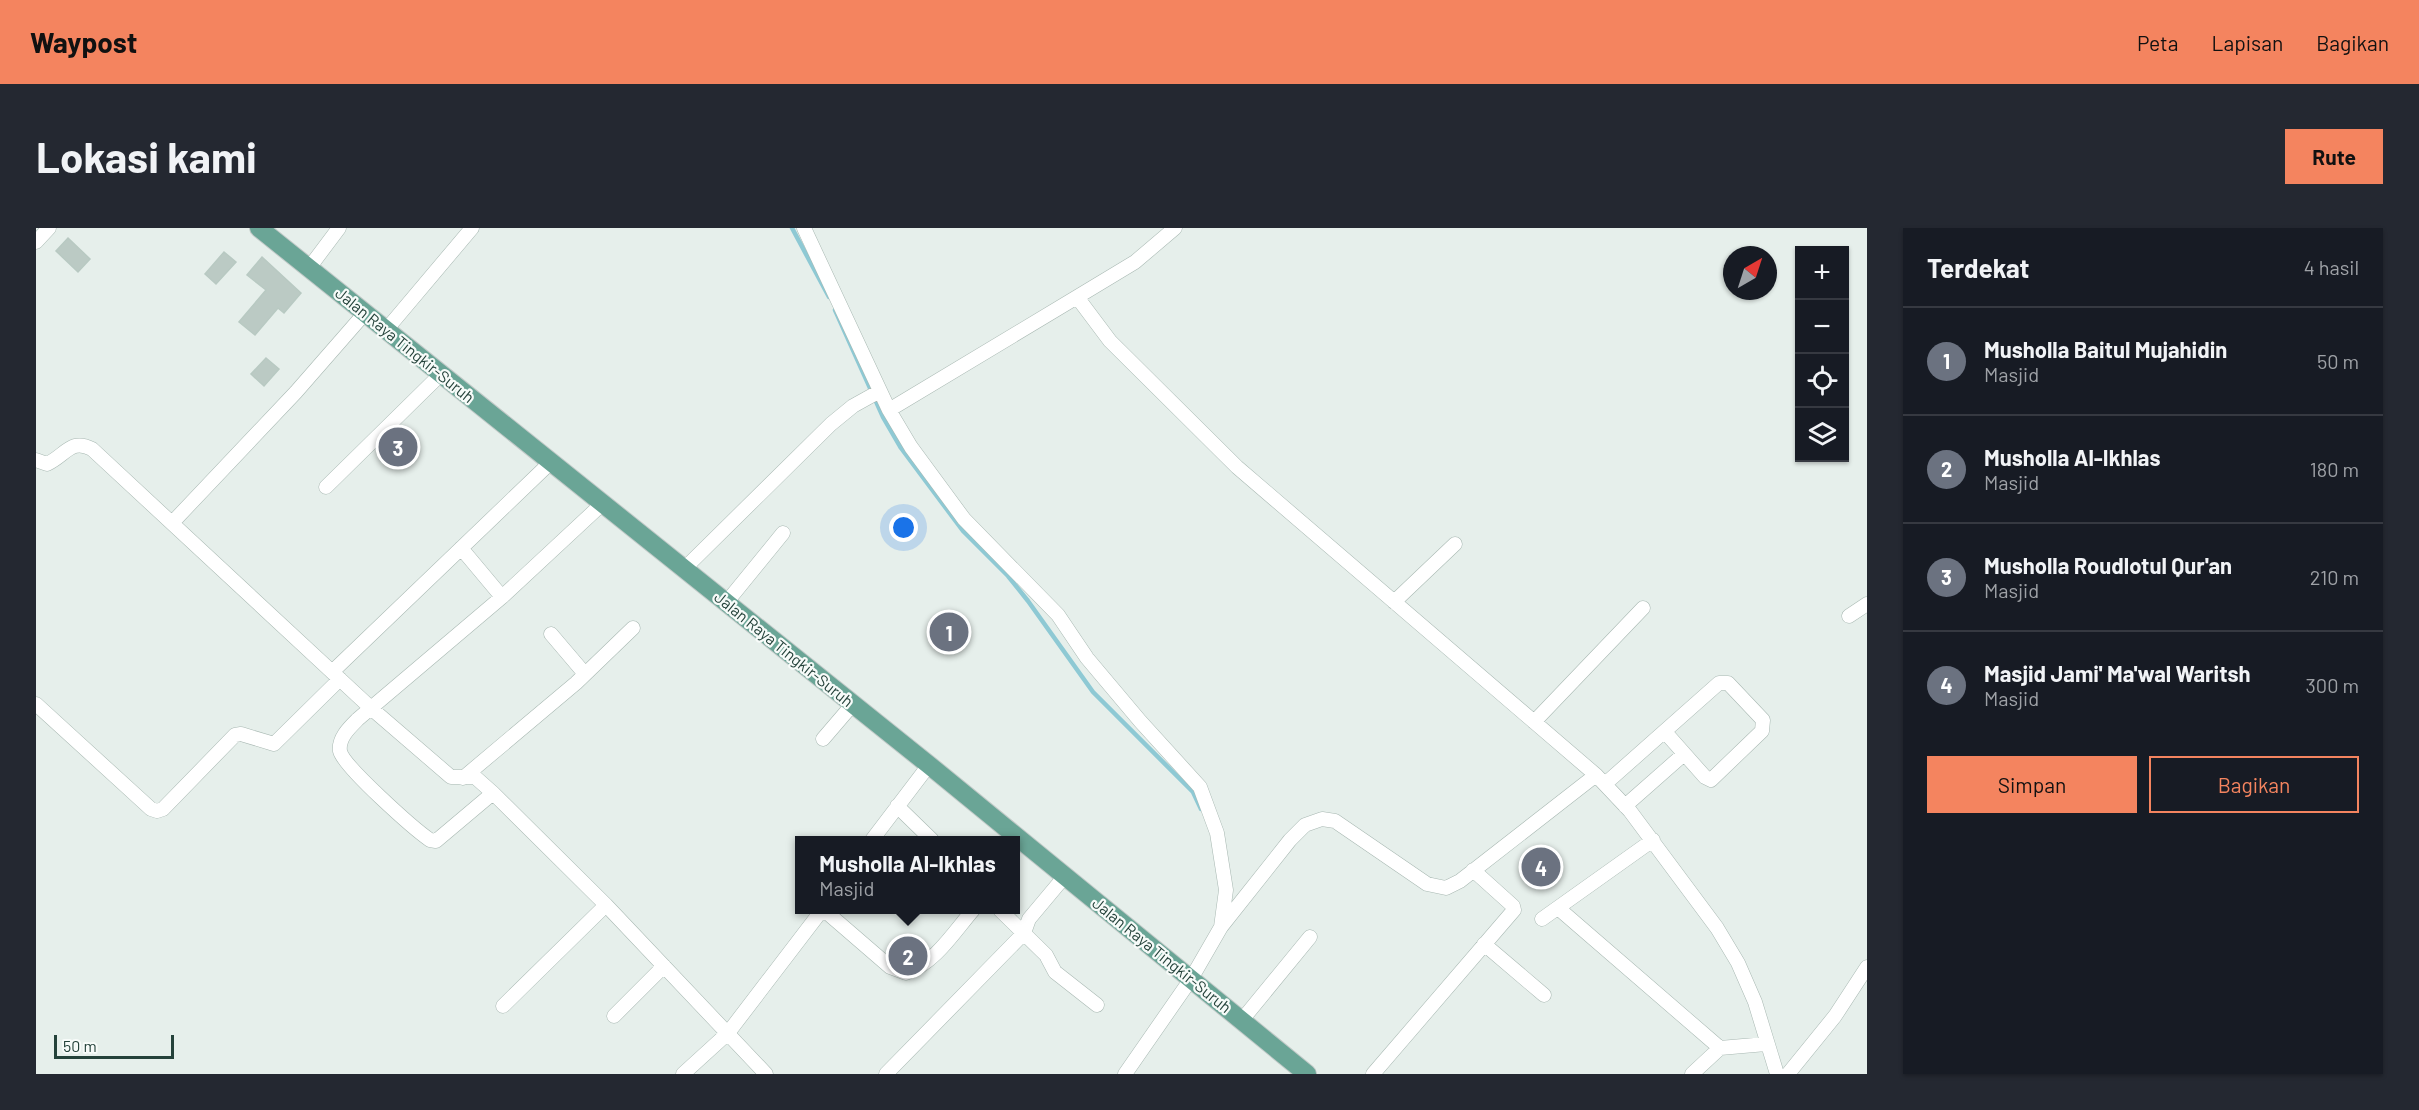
<!DOCTYPE html>
<html lang="id">
<meta charset="utf-8">
<style>
:root{--surface:#171b24;--page:#242831;--text:#f1f3f6;--muted:#9ea1a6;--line:#363941;--accent:#f4845f}
body{margin:0;font-family:Barlow,sans-serif;background:var(--page);color:var(--text)}
.controls{position:absolute;right:18px;top:18px;display:grid;overflow:hidden;border-radius:0px;box-shadow:0 2px 4px #0004}
.controls button{width:54px;height:54px;display:grid;place-items:center;padding:0;border:0;border-bottom:2px solid var(--line);background:var(--surface);color:var(--text);font:30px sans-serif}
.compass{position:absolute;left:1687px;top:18px;width:54px;height:54px;border-radius:50%;background:var(--surface);box-shadow:0 2px 4px #0004;rotate:39deg}
.scale{position:absolute;left:18px;bottom:15px;width:120px;box-sizing:border-box;padding-left:6px;border:3px solid #24423a;border-top:0;font-size:16px;line-height:21px;white-space:nowrap;color:#24423a;-webkit-text-stroke:4px #f7fbf9;paint-order:stroke}
.you{position:absolute;left:868px;top:300px;width:21px;height:21px;margin:-15px;border:4px solid #fff;border-radius:50%;background:#1a73e8;box-shadow:0 0 0 9px #1a73e833}
.badge{display:grid;place-items:center;width:39px;height:39px;border-radius:50%;background:var(--accent);color:#fff;font-size:20px;font-weight:700}
.pin{position:absolute;translate:-50% -50%;border:3px solid #fff;box-shadow:0 2px 6px #0006}
.popup{position:absolute;left:759px;top:608px;width:225px;height:78px;box-sizing:border-box;display:grid;place-content:center;border-radius:0px;background:var(--surface);filter:drop-shadow(0 2px 4px #0005);font-size:20px;white-space:nowrap;color:var(--muted)}
.popup b{font-size:22px;color:var(--text)}
.popup::after{content:'';position:absolute;left:50%;top:100%;margin-left:-12px;border:12px solid transparent;border-top-color:var(--surface)}
.list{margin:0;padding:0;list-style:none}
h2{display:flex;justify-content:space-between;align-items:center;height:78px;margin:0;padding:0 24px;font-size:26px}
h2 small{font-size:20px;font-weight:400;color:var(--muted)}
.list li{display:grid;grid-template-columns:39px 1fr auto;gap:18px;align-items:center;box-sizing:border-box;height:108px;padding:0 24px;border-top:2px solid var(--line)}
.list b{display:block;font-size:22px;white-space:nowrap}
.list p{margin:0;font-size:20px;white-space:nowrap;color:var(--muted)}
.list em{font-size:20px;font-style:normal;color:var(--muted)}
.actions{display:flex;gap:12px;padding:18px 24px}
.actions a{flex:1;padding:14px 0;border:2px solid var(--accent);border-radius:0px;text-align:center;font-size:21px;color:var(--accent)}
.actions .main{background:var(--accent);color:#111}
.icon{flex:none;width:33px;height:33px;fill:none;stroke:currentColor;stroke-width:2;stroke-linecap:round;stroke-linejoin:round}
.map{position:relative;flex:none;width:1831px;height:846px;overflow:hidden;border-radius:0px}
header{display:flex;align-items:center;gap:36px;box-sizing:border-box;height:84px;padding:0 30px;background:var(--accent);color:#111}
header strong{font-size:28px}
nav{display:flex;gap:33px;margin-inline-start:auto;font-size:21px}
.intro{display:flex;align-items:center;justify-content:space-between;box-sizing:border-box;height:144px;padding:0 36px}
h1{margin:0;font-size:42px}
.button{padding:15px 27px;border-radius:0px;background:var(--accent);color:#111;font-size:21px;font-weight:700}
main{display:flex;gap:36px;padding:0 36px}
aside{flex:1;background:var(--surface);border-radius:0px;box-shadow:0 2px 4px #0004}
.map>svg:first-child{display:block}
.lines{fill:none;stroke-linecap:round;stroke-linejoin:round}
.stream{stroke:#8ec9d4;stroke-width:4.5}
.building{fill:#bbcac4;stroke:#b8c9c2;stroke-width:1.5}
.street-casing{stroke:#a8b8b2;stroke-width:15}
.primary-casing{stroke:#c2cac8;stroke-width:20}
.street{stroke:#fff;stroke-width:14}
.primary{stroke:#6aa596;stroke-width:18}
.labels{text-anchor:middle;stroke-width:4.5;stroke-linejoin:round;paint-order:stroke}
.street-label{font-size:16px;fill:#24423a;stroke:#f7fbf9}
</style>
<header>
<strong>Waypost</strong>
<nav><a>Peta</a><a>Lapisan</a><a>Bagikan</a></nav>
</header>
<div class="intro"><h1>Lokasi kami</h1><a class="button">Rute</a></div>
<main>
<div class="map">
<svg width="1831" height="846" viewBox="0 0 1831 846">
<rect width="100%" height="100%" fill="#e6efeb"/>
<g class="lines">
<path class="stream" d="M756,0L793,69
M799,82L847,189L865,220L927,303L972,348L992,373L1057,464L1157,564L1165,581"/>
</g>
<path class="building" d="M32,10L54,31L42,44L20,23Z
M188,24L200,34L180,56L169,46Z
M226,29L265,65L248,85L242,80L219,107L203,94L230,62L211,47Z
M230,130L243,141L228,158L215,146Z"/>
<g class="lines">
<defs>
<path id="street" d="M768,0L853,182L875,219L928,291L1022,387L1051,430L1104,493L1164,559L1181,605L1190,662L1185,699
M1139,0L1099,34L1041,69L1074,113L1201,239L1560,547L1594,583L1681,700L1702,735L1719,774L1741,846
M0,14L13,0
M273,40L303,0
M350,102L436,0
M853,182L1041,69
M0,232L11,236C30,227 35,210 56,221L336,481L415,549H439L457,565L570,677L730,846
M290,259L405,146
M136,295L260,164L329,85
M425,320L466,369
M648,341L795,196L817,178L844,163
M1358,374L1419,316
M690,375L747,305
M1813,388L1831,376
M515,406L549,446
M296,444L515,234
M0,476L115,581L121,583L127,581L199,507L205,506L238,516L304,451
M1498,494L1607,380
M787,511L817,476
M427,550L540,455L597,400
M1569,556L1683,455H1692L1727,492L1726,503L1675,552L1669,549L1629,504
M457,565L400,613L394,612C378,601 307,538 304,523C302,510 314,499 322,491L466,369L566,276
M861,578L896,612
M1589,578L1648,526
M836,612L893,537
M1522,680L1684,820
M788,682L854,739L870,745C899,735 918,704 937,682
M964,682L1010,727L1019,744L1061,777
M1506,691L1617,612
M1448,716L1508,767
M467,778L570,677
M578,788L628,738
M1206,792L1274,709
M647,846L692,805L786,682
M850,846L988,705L993,691L1029,648
M1089,846L1155,751L1185,699L1254,612L1269,597L1286,591L1299,593L1391,656L1410,660L1424,653L1560,547
M1337,846L1478,682L1477,678L1437,642
M1656,846L1684,820L1730,816
M1752,846L1799,788L1831,739"/>
<path id="primary" d="M223,0L893,537L1271,846"/>
</defs>
<use href="#street" class="street-casing"/>
<use href="#primary" class="primary-casing"/>
<use href="#street" class="street"/>
<use href="#primary" class="primary"/>
</g>
<g class="labels">
<g class="street-label">
<text transform="translate(369 117) rotate(39)" y="6">Jalan Raya Tingkir-Suruh</text>
<text transform="translate(748 421) rotate(39)" y="6">Jalan Raya Tingkir-Suruh</text>
<text transform="translate(1126 727) rotate(39)" y="6">Jalan Raya Tingkir-Suruh</text>
</g>
</g>
</svg>
<div class="controls">
<button>+</button>
<button>−</button>
<button><svg class="icon" aria-label="locate" viewBox="0 0 24 24"><circle cx="12" cy="12" r="6"/><path d="M12 2v4M12 18v4M2 12h4M18 12h4"/></svg></button>
<button><svg class="icon" aria-label="layers" viewBox="0 0 24 24"><path d="M12 4l9 5-9 5-9-5zM3 14l9 5 9-5"/></svg></button>
</div>
<svg class="compass" viewBox="-18 -18 36 36"><path d="M0-13l5 13h-10z" fill="#e53935"/><path d="M0 13l5-13h-10z" fill="#9ea1a6"/></svg>
<div class="scale">50 m</div>
<div class="you"></div>
<div class="pin badge" style="left:913px;top:404px;background:#6b7280">1</div>
<div class="pin badge" style="left:872px;top:728px;background:#6b7280">2</div>
<div class="popup"><b>Musholla Al-Ikhlas</b>Masjid</div>
<div class="pin badge" style="left:362px;top:219px;background:#6b7280">3</div>
<div class="pin badge" style="left:1505px;top:639px;background:#6b7280">4</div>
</div>
<aside>
<h2>Terdekat<small>4 hasil</small></h2>
<ul class="list">
<li><span class="badge" style="background:#6b7280">1</span><div><b>Musholla Baitul Mujahidin</b><p>Masjid</p></div><em>50 m</em></li>
<li><span class="badge" style="background:#6b7280">2</span><div><b>Musholla Al-Ikhlas</b><p>Masjid</p></div><em>180 m</em></li>
<li><span class="badge" style="background:#6b7280">3</span><div><b>Musholla Roudlotul Qur'an</b><p>Masjid</p></div><em>210 m</em></li>
<li><span class="badge" style="background:#6b7280">4</span><div><b>Masjid Jami' Ma'wal Waritsh</b><p>Masjid</p></div><em>300 m</em></li>
</ul>
<div class="actions"><a class="main">Simpan</a><a>Bagikan</a></div>
</aside>
</main>
